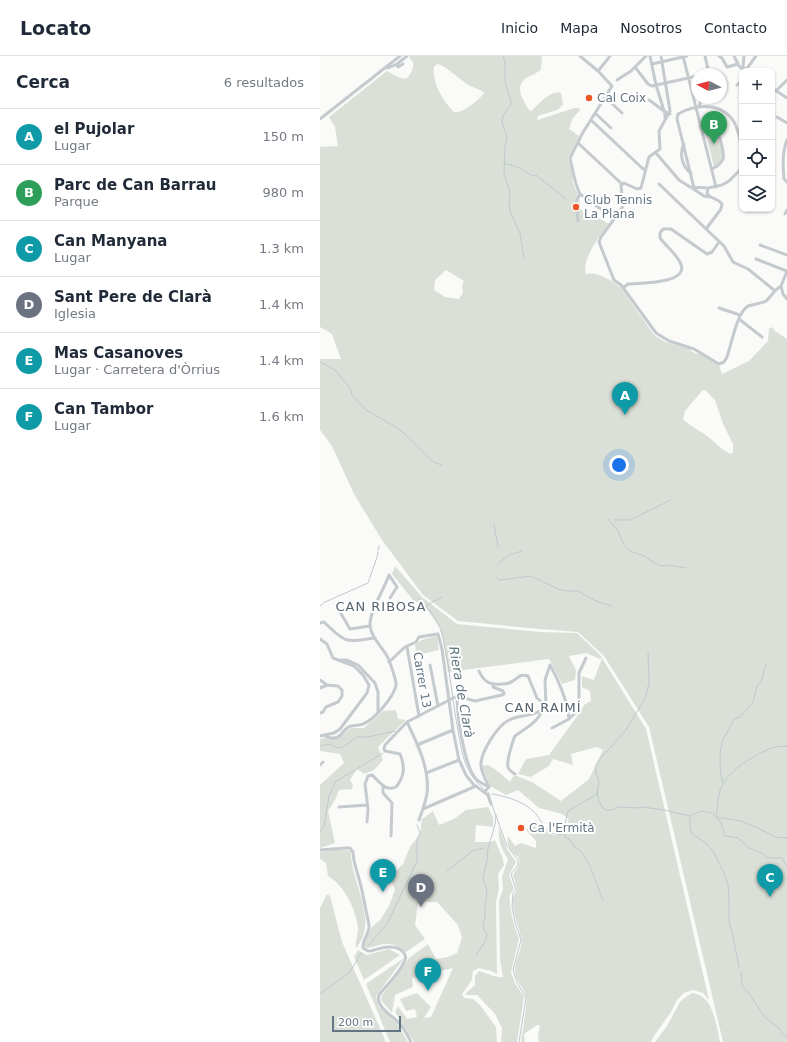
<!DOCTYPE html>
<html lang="es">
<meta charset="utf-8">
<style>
:root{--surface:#fff;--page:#f2f2f3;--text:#1f2937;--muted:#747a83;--line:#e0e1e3;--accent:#ec5526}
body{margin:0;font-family:"DejaVu Sans",sans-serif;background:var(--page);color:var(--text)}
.controls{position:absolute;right:12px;top:12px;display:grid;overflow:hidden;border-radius:8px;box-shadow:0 1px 3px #0004}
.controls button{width:36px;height:36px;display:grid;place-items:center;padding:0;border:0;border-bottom:1px solid var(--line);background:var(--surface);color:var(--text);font:20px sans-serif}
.compass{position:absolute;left:371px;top:12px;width:36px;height:36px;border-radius:50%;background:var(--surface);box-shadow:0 1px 3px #0004;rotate:277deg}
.scale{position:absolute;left:12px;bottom:10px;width:69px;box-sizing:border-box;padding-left:4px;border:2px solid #647684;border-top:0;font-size:11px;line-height:14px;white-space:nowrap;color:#647684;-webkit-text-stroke:3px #fff;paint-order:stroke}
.you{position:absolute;left:299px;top:409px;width:14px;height:14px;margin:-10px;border:3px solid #fff;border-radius:50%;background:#1a73e8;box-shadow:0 0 0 6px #1a73e833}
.badge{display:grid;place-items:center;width:26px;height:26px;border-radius:50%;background:var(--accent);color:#fff;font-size:13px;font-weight:700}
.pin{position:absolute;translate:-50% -33px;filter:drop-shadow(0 1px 2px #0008)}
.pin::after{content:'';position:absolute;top:21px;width:14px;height:12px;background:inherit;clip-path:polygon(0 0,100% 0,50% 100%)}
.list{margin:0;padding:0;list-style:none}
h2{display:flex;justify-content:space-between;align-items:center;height:52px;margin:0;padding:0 16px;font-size:17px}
h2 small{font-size:13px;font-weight:400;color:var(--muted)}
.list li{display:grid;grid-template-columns:26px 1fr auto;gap:12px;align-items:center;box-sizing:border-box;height:56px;padding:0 16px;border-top:1px solid var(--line)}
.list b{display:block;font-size:15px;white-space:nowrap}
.list p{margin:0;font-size:13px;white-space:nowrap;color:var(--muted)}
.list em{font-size:13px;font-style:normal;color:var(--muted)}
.icon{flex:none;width:22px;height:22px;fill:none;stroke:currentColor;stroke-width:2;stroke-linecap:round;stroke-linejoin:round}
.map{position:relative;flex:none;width:467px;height:986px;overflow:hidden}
header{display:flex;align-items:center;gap:24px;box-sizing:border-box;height:56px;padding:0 20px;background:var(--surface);border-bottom:1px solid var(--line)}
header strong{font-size:19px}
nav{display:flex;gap:22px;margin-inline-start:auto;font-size:14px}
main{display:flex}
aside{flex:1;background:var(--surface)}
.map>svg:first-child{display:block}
.green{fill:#dae0d7;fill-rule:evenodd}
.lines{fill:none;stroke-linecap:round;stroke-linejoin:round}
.stream{stroke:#bec9ce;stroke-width:1}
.minor{stroke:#c5cace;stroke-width:3}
.poi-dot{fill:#ec5526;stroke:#fff;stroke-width:1.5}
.labels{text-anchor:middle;stroke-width:4;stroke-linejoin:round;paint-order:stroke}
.poi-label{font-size:12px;fill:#647684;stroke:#fff;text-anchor:start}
.street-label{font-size:12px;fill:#647684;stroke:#fff}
.neighbourhood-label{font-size:13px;letter-spacing:1px;fill:#56646f;stroke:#fff}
.water-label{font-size:13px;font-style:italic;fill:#5e757e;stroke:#fff}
</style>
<header>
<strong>Locato</strong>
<nav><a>Inicio</a><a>Mapa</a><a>Nosotros</a><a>Contacto</a></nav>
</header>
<main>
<aside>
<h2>Cerca<small>6 resultados</small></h2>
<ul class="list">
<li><span class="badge" style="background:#0f9aa8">A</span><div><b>el Pujolar</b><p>Lugar</p></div><em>150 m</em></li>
<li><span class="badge" style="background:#2e9e5b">B</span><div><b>Parc de Can Barrau</b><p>Parque</p></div><em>980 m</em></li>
<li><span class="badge" style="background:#0f9aa8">C</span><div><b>Can Manyana</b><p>Lugar</p></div><em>1.3 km</em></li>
<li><span class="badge" style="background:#6b7280">D</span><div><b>Sant Pere de Clarà</b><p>Iglesia</p></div><em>1.4 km</em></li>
<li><span class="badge" style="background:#0f9aa8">E</span><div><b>Mas Casanoves</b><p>Lugar · Carretera d'Òrrius</p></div><em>1.4 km</em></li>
<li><span class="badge" style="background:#0f9aa8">F</span><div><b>Can Tambor</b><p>Lugar</p></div><em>1.6 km</em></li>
</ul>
</aside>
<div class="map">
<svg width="467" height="986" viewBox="0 0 467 986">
<rect width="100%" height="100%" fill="#fafaf8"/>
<path class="green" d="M89,0H222L221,13C218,17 212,19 208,21C193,30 203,43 209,54L211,55C220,48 229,34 241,37L243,49L237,54L218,60L217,63L218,64L254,52H258L261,53L253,62L249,73L259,80L248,102L252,114L253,127L258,139L261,153L269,163L274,158C279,163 283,164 289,168C280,179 261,204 266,218C276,215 294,225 301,232L334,279L345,286L370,293L371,295L376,298L378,297L399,309L402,318L429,305L448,285L449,273L452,271L455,275L467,283V986H403L329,671L284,600L258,576L220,573L138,565L103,539L62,484L34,438L12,390L0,374V303H21L12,278L0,271V91L18,90L15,71L9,61L67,15L78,21L86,23C91,19 94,12 93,6L91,4ZM117,8C123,8 141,24 148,29C152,31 158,33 162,35L164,37L163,39C156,45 143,58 134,56C123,45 112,27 114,11ZM126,214L144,225L142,230L143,237L139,243L125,241L114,234L115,224ZM383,334H385L395,344L403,368L413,388V396L411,398C401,394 395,386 387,380C379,374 370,370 363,363L365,355Z
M386,70L392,71C398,78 405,93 402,102C401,106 397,108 394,111L384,71Z
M75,510L102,541L137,568L220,576L257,577L282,601L280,603L266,597L249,600L256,614L255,624L242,628L229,603L128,616L124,589L120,572L104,549L93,544L72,518Z
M117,580L119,594L97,599L95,589C101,583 108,582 117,580Z
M282,602L326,673L389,944L383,937L373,934L364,937L357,944L351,956L334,980L331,986H219L218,980L220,969H217L204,978L205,986H201C202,977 208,946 206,940C203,931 195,924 195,915C194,904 204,892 201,881C198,868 187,846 197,834L193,819C207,797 195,805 188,789C187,786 188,782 187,779L195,790L201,787L216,792V785L206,774L216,764L226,775L235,780L244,776L249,763L242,758L219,752L198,734L186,739L170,730L162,710L168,709L179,716L190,726L194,719L212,726L241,745L269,723L283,694L277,691L251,698L253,709L233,703L229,710L211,721L198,718L206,703L229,699L258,659L264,649L271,645L270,635L262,631V620L274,624Z
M76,654L78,663L86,664L58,691L63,704L54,714L44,718L37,713L30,724L33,729L32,733L19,734L16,742L8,755L15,787L0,792V729L24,707L20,698L0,695V683L21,679L31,672H44L63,655Z
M168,751L173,761V771L156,769L155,786H171L175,784L183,803L184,809L178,818L179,833L176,846L177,918L171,915L159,912L153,915L152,924L142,938L144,942L153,943L160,949L176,971L177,986H94L75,956L78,950L87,963L97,961L95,953L86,955L80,943L97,937L111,951L104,962L111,961L133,912L92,922L93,931L75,939L72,957L61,944L62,939L89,902L108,888L116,903L128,901L137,897L142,881L138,869L117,846H98L95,869L105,883L86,896C79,892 73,887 65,888C58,888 53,892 46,892L44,889L51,872L60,864L69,850L75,834L70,821L83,808L90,791L100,778L102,763L113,755L119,769L134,763L146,754Z
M179,771L187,793L196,806L189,819L194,833C193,834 191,837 190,839C188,849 195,873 199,883L191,916L195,927L204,941L197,986H181L182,972L175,958L157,939H146V937L155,929V920L159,915C167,917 175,922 183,921L180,904L179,845L183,833L182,821L188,803C181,792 178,785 179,771Z
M14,794H28L31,796C30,825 60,865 36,892C35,885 38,879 38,873C37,855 24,829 8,820L6,807L0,803V796Z
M7,838L10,840L22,886L66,986H0V852Z
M69,893L80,899L44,924L34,901L38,894L47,899Z
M84,902L56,940L59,951L77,967L88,986H70L46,928Z
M372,937C394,939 396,969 400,986H335L347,970L360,946L363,943Z"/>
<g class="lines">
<path class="stream" d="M183,0L185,7V26L191,45V48L183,60L182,67L187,80L185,91L184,117L190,137L189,149L191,158L200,177L204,202
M184,108C193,107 205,115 212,120L216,119L246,143
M0,306L15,314L30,332L32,339L46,354L76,371L87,380L113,406L122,409
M288,463L298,475L304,489L310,495L324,500L340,510L347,509L366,512
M294,464H310L351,444
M174,468L178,491
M58,494L59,490
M179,507L189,499L202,495
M176,521L179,524L211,520L238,533L246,535H258L276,545L291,550
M98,543C107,550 118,563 121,575C123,580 124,587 125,592C131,621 133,651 139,680C143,703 146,717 164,733
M0,550L5,546L48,527L57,501L58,496
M105,550L122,541
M0,690L8,688L18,692L23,691L37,681H48L75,675
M467,690C462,691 456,690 452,692C436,698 409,714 402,730C397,739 398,751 396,761L401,767L405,780L418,782L429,792L442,797L447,802H462L467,811
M403,727C399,715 399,696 403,683C404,680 407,678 408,675C410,671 412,667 414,663L420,661L433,646L437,630L441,626L446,608
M168,736L170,740
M277,736L279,746L283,752L286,754H292L299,751L320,752L322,751L344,754L370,760V773L372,778L386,787L393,795L404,817L408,828L409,846V866L413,880L419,911
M172,738C184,740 195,743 205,749C209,751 214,756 217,759C225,771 226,780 243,778L248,755L277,738L279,725L276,718V709L280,703L306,674L325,643L329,627L328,596
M172,749L187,790L198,804V809L191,818L196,834L193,837L192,851L195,866L201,884L193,914L197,926L206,942L199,986
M370,760L381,755L392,757L396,761L421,765L440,773L455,781L467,782
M0,775L4,771L9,740L15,726L63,697
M244,776L245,781L250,784L254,791C268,795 277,832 283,844
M127,815L152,795L164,792
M48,890L67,868L97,805V784L100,777L97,769
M156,899L165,886L167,878L164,874L163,868L165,862V853L167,835L163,822L168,801L167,797L175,768L176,759
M421,916L422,930C433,940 438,955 449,965C454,969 461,971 462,978L467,981
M0,938L30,916L41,897"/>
<path class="minor" d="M330,0L336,29L345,58V63
M341,0L350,55L339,75L340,93L329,101L321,132L317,133L304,127L301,129L303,149L302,152L281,181L279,186L294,224L301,229L336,277L349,285L374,293L399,308L404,306L407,301C411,290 417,256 428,250C433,248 441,248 446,245C451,241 454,234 461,230
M363,0L396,131
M385,0L389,18
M399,0L402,2L407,11L418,8
M414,0L419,10L422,13
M77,8L78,11L83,8
M332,8L367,0
M315,11L328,28L332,30L377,20
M68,12L77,8L87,0
M423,12L424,0
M425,13L428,11L436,0
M279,14L290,0
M297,24L311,15L326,0
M417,29L422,25
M452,32L467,42
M456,35L467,24
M286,42L302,57
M329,44L344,55L350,58
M379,50L382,42
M276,58L291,72
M457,61L467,67
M0,63L80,0
M271,64L321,111L325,114
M380,70C395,67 399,77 402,90C403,94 404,99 403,103C401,108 396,111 392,113
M467,84C462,96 463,110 464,123L467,126
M258,87L302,128
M364,88C359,97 362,111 371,117
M336,97L359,124L370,131L388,132L402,129L409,125L422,112
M420,114L422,103
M339,128L386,173
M372,132L384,140L390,141
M374,132L357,63L358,58C376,48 402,46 414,66C419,74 420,85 422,94
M388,132L387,137L389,140L399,145L402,148L401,153L386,173L404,190L413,206L428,213L454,234
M260,138L285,156
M465,158L467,154
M258,165L256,146L260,138C254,126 253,114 250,102L262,78L292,30L278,15L260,0
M440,189L467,199
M436,203L467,215L461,230
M461,230L463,238L467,243
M303,232L308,228C320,227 372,228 360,206C355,197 346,190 340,182V177L343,173H351L387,198L392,196L399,186
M399,252L420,259
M419,263L442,281
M69,519L77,531L70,542
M16,549L30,573L50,570
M0,567L4,566C26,588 26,586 55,582
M0,583L7,588L13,602L34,610L43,619L49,629L47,637L20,673L14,677L0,680
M87,591L99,660
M21,604H27L38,609L55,627L58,636V656
M69,606L85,591L96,586L99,581L118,578L122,593L133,674L139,704L146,719L153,728L168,739L171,748
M110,609L118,650
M159,615C164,626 169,629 182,628C185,628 188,628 191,626C198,623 199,617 208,620L217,642L226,650
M0,624L7,629L18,630L22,634V640L18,646L6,651L3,656L0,657
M0,632L7,629
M137,640C137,658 144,710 156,723C159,726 165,729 169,731
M137,640L155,645L182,639L184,638L183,635L173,631V628
M226,650L225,624L230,609C238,623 248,646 249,663
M87,666C97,687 110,713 107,737C106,746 102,755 99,764
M232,672L249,663L259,653V617L266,602
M3,679C22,689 20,673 31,670C35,669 39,670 43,668C54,664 74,641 76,629C77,626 69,603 67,600C62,591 50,580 50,568C50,554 64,534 69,519
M97,689L133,674
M0,709L3,706
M106,717L139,704
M195,718C192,716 189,715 188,711C186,705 192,689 194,682L195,680C204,673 218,666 222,655
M63,729V737L72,747L71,780
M164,736L169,731C166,724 162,718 161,710C160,697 177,670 189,664C201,658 217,661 226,650
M19,751L47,749
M103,753L156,730
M47,766L48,753L45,728L48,720L52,719C59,725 65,736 76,731C85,720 85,710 80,698L65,695L64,693L65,689L87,666L137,640
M0,794L26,792H30L33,796L34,805L41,830L49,869C50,877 42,884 43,892L48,895H51C61,892 76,887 84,897C86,900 86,903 84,906C79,918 67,928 59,939C55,952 74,960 81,969C85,974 88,980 91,986"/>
</g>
<g class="poi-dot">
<circle cx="269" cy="42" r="4"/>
<circle cx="256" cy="151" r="4"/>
<circle cx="201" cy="772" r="4"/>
</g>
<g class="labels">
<g class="poi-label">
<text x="277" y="46">Cal Coix</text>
<text x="264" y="148">Club Tennis<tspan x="264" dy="14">La Plana</tspan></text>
<text x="209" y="776">Ca l'Ermità</text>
</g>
<g class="street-label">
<text transform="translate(102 624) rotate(80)" y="4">Carrer 13</text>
</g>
<g class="neighbourhood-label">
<text x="61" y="555">CAN RIBOSA</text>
<text x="223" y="656">CAN RAIMÍ</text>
</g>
<g class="water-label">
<text transform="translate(142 636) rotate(80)" y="5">Riera de Clarà</text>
</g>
</g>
</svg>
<div class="controls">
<button>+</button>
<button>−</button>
<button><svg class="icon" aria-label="locate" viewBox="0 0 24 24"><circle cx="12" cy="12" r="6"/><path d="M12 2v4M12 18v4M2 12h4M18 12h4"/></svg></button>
<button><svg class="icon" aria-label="layers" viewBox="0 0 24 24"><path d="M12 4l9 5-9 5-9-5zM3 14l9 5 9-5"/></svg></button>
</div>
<svg class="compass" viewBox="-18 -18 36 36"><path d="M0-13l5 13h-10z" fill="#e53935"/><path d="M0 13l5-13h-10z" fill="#747a83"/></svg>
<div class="scale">200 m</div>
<div class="you"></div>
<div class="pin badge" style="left:305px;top:359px;background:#0f9aa8">A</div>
<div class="pin badge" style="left:394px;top:88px;background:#2e9e5b">B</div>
<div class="pin badge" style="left:450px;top:841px;background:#0f9aa8">C</div>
<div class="pin badge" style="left:101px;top:851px;background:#6b7280">D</div>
<div class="pin badge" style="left:63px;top:836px;background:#0f9aa8">E</div>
<div class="pin badge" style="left:108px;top:935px;background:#0f9aa8">F</div>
</div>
</main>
